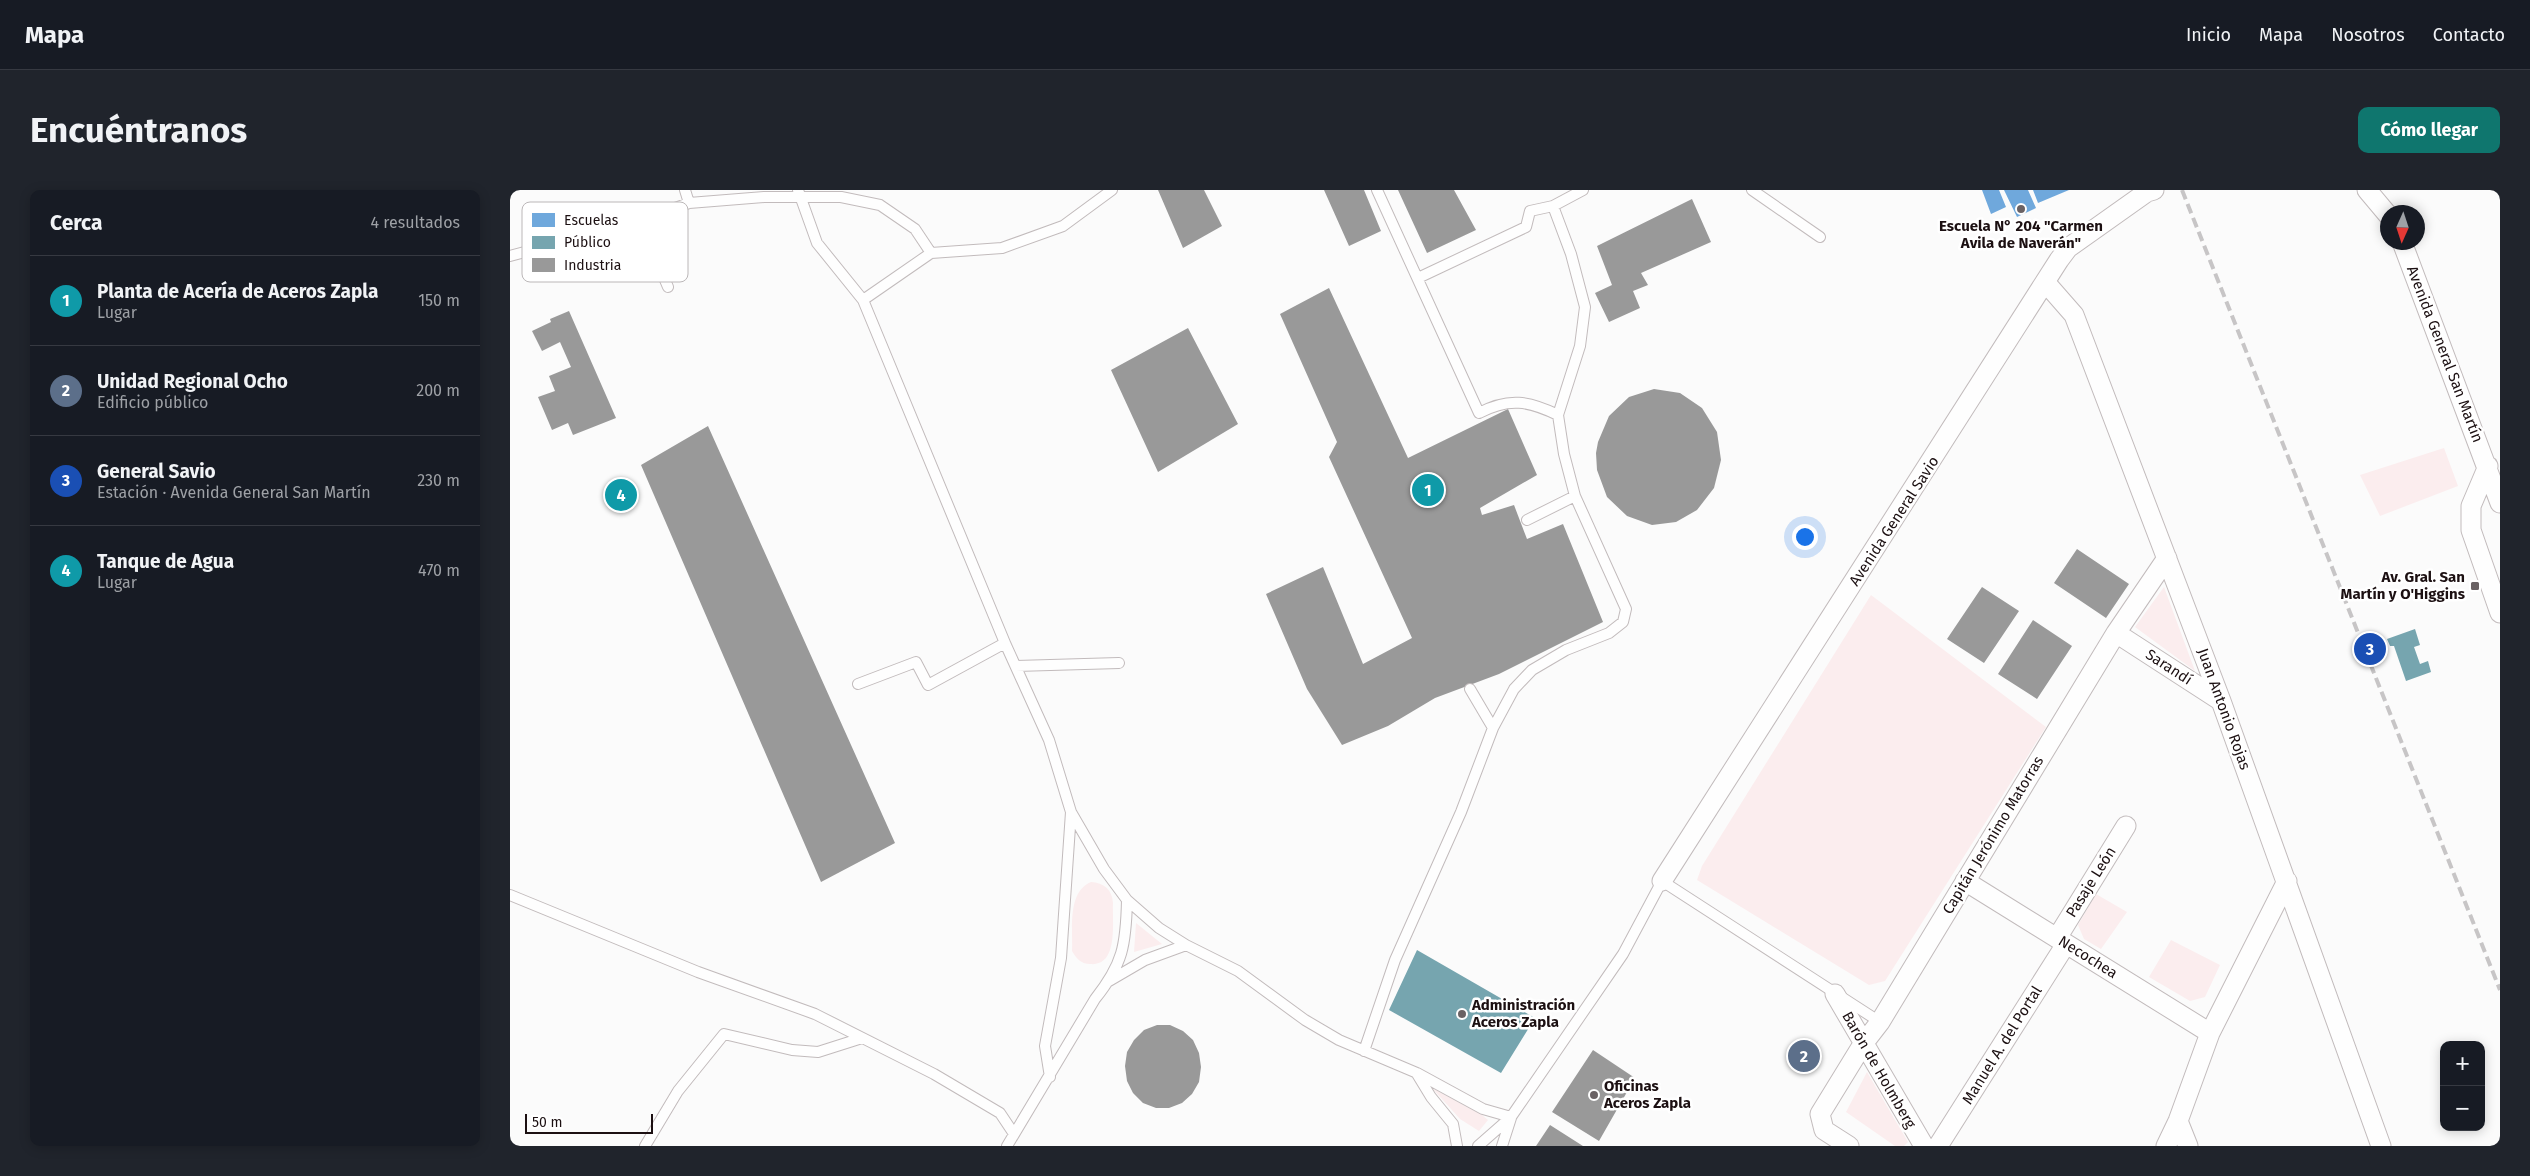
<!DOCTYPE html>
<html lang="es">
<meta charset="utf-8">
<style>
:root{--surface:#171b24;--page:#20242c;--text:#f1f3f6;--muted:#9ea1a6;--line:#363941;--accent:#0f766e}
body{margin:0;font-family:"Fira Sans",sans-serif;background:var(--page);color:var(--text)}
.controls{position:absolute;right:15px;bottom:15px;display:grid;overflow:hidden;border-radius:10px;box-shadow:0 2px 12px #0003}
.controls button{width:45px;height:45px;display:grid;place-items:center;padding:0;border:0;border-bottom:1px solid var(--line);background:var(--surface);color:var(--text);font:25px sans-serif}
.compass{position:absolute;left:1870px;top:15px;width:45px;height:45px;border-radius:50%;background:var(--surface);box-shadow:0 2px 12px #0003;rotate:183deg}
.scale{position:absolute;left:15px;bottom:12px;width:128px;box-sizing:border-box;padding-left:5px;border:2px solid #1c1012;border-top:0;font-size:14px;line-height:18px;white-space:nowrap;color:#1c1012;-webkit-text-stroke:4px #fff;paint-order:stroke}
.you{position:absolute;left:1294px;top:346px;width:18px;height:18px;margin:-12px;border:4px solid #fff;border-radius:50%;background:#1a73e8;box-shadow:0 0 0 8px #1a73e833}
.badge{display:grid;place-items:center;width:32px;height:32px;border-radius:50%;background:var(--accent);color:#fff;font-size:16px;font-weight:700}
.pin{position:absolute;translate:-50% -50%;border:2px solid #fff;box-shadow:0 1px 5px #0006}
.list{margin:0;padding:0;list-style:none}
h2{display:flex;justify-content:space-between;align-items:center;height:65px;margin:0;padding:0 20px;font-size:21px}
h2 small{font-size:16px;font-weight:400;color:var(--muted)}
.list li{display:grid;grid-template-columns:32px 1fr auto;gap:15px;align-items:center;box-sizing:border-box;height:90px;padding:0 20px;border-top:1px solid var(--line)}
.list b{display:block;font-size:19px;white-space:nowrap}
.list p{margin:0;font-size:16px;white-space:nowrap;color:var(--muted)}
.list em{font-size:16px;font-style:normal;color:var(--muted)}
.map{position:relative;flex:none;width:1990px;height:956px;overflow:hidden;border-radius:10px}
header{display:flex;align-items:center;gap:30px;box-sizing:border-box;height:70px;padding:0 25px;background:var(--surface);border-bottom:1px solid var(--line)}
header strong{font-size:24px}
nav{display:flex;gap:28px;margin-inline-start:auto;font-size:18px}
.intro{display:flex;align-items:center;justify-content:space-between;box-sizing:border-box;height:120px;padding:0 30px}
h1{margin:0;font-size:35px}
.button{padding:12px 22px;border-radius:10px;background:var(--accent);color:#fff;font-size:18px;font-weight:700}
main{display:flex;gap:30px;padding:0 30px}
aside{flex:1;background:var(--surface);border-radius:10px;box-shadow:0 2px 12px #0003}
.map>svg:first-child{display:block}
.green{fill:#fbedee}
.schools{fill:#6fa8dc}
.public{fill:#76a5af}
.industry{fill:#999}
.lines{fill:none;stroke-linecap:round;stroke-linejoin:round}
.lane-casing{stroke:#c2bbbc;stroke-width:12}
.street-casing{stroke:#c2bbbc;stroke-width:21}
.lane{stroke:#fefefe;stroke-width:10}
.street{stroke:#fefefe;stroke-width:19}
.rail{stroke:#c7c5c6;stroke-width:4;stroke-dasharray:10 5;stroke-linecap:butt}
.poi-dot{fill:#6a6264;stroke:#fff;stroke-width:2}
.labels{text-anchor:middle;stroke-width:5;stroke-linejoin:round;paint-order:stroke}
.poi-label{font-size:15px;font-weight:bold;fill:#1c1012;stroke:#fff;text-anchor:start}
.street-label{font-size:15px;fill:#1c1012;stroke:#fff}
.key{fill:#fff;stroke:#bbb7b8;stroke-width:1}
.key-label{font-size:14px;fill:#1c1012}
</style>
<header>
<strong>Mapa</strong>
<nav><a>Inicio</a><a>Mapa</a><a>Nosotros</a><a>Contacto</a></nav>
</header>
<div class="intro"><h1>Encuéntranos</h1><a class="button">Cómo llegar</a></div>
<main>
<aside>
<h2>Cerca<small>4 resultados</small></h2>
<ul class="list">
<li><span class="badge" style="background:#0f9aa8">1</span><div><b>Planta de Acería de Aceros Zapla</b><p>Lugar</p></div><em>150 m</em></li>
<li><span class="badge" style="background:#5c6f8a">2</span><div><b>Unidad Regional Ocho</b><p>Edificio público</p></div><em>200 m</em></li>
<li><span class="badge" style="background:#1a4fb4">3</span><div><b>General Savio</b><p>Estación · Avenida General San Martín</p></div><em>230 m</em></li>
<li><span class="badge" style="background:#0f9aa8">4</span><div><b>Tanque de Agua</b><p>Lugar</p></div><em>470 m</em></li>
</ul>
</aside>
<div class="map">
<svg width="1990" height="956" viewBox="0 0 1990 956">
<rect width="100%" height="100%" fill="#fbfbfb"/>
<path class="green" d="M1934,258L1948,296L1870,326L1850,285Z
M1654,397L1685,481L1625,437Z
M1361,405L1536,537L1375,791L1359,795L1187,690L1192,676Z
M581,692C594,693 602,699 603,713C602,731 609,777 580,774C571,774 566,768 562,761C563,739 557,702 581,692Z
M1586,704L1617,722L1591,759L1574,749L1568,735Z
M626,733L652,754L624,762Z
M1661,750L1710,775L1695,807L1680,811L1639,787Z
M1357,882L1398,952L1394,956H1385L1336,922Z
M922,898L972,925L978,930L969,941L950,929Z"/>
<path class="schools" d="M1472,0H1489L1496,17L1481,24Z
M1494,0H1518L1526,18L1507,27Z
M1523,0H1559L1528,13Z"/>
<path class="public" d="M1905,439L1910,455L1904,457L1910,474L1918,471L1921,482L1896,491L1884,456H1880L1877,449Z
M907,760L1025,828L991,883L879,820Z"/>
<path class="industry" d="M648,0H694L712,36L673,58Z
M814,0H854L871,41L839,56Z
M888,0H944L966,40L917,63Z
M1182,9L1201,52L1131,83L1138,95L1123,101L1130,118L1099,132L1085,103L1102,95L1087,56Z
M819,98L898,268L998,219L1027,285L970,318L972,325L1004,315L1017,349L1053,334L1093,432L989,484L925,508L878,536L832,555L797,499L756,404L813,377L853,474L902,448L819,267L827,252L770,124Z
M59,121L106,228L63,245L58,233L42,240L28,207L45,201L39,186L61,177L50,152L32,161L22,141L41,132L40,129Z
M678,138L728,234L648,282L601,180Z
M1144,199L1170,203L1192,218L1207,242L1211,270L1204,298L1187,320L1166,332L1142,335L1117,326L1097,307L1087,280L1086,263L1088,252L1099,226L1119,207Z
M198,236L385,653L311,692L131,275Z
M95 305a16 16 0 1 1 32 0a16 16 0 1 1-32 0Z
M1567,359L1619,394L1596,428L1544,393Z
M1472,397L1509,421L1474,473L1437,449Z
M1523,430L1562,456L1527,509L1488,484Z
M647,835H660L673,841L683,850L689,863L691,877L689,892L682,904L672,913L659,918H646L633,913L623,903L617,891L615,876L617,862L624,850L634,840Z
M1083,860L1125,888L1089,951L1042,922Z
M1040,935L1073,956H1026Z"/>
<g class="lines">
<defs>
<path id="lane" d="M175,0L179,13
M288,0L307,53L353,110L495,453
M867,0L969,223C999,207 1019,211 1048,225L1054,264L1065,306
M1242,0L1310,47
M1043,16L1061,64L1075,117L1070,156L1048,225
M130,31L158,97
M0,66L130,31L179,13L254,7H331L370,15L405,39L421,63
M908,88L1016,37L1020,21L1043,16L1073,0
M353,110L421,63L492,58L553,36L602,0
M506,476L609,473
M348,494L406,472L418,495L495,453L539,550L561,622L594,679L617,710L649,738L676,755
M983,538L1004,499L1022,480L1056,460L1099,443L1113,432L1116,419L1065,306L1017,330
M0,705L188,782L305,824L424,884L490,923L504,944
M599,791L635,770L676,755L728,781L795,830L829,850L907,883L973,919L1001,927
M854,861L885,770L951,622L983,538L960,499
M907,884L921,907L943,934L947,956
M540,887L535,856L551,768L561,622
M135,956L168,901L214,844L282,860L308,862L352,848
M497,956L585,809C613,774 616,755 617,710
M968,956L1001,927L1113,764L1152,691L1370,832
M992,956L1001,928"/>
<path id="street" d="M1857,0L1878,25
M1892,52L1990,313
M1536,93L1564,125L1711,511L1871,956
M1978,276L1961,316V340L1990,423
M1606,443L1711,511
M1152,691L1549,70L1558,58L1637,2L1644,0
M1455,691L1700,843
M1547,748L1616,636
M1325,804L1414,956
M1668,931L1678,956
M1339,956L1314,940L1310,924L1353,854L1370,832L1606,443L1657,368
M1428,956L1556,754
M1656,956L1668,931L1700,843L1777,691"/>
</defs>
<use href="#lane" class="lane-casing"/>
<use href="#street" class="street-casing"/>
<use href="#lane" class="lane"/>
<use href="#street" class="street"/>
<path class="rail" d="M1672,0L1990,800"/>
</g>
<g class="poi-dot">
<circle cx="1511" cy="19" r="5"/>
<rect x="1960" y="391" width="10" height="10" rx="2.5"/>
<circle cx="952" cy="824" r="5"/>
<circle cx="1084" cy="905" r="5"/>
</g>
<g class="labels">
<g class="poi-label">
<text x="1511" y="41" text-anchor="middle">Escuela N° 204 "Carmen<tspan x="1511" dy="17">Avila de Naverán"</tspan></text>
<text x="1955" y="392" text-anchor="end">Av. Gral. San<tspan x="1955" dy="17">Martín y O'Higgins</tspan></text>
<text x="962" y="820">Administración<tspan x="962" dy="17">Aceros Zapla</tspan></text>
<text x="1094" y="901">Oficinas<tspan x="1094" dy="17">Aceros Zapla</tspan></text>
</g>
<g class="street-label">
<text transform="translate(1935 164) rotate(69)" y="5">Avenida General San Martín</text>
<text transform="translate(1384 331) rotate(-57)" y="5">Avenida General Savio</text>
<text transform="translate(1659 477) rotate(33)" y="5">Sarandí</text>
<text transform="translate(1714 519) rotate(70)" y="5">Juan Antonio Rojas</text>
<text transform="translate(1483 645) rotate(-59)" y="5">Capitán Jerónimo Matorras</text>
<text transform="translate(1581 692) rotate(-58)" y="5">Pasaje León</text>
<text transform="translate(1578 767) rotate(32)" y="5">Necochea</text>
<text transform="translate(1492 855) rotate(-58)" y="5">Manuel A. del Portal</text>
<text transform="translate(1369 880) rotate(60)" y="5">Barón de Holmberg</text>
</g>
</g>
<rect x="12" y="12" width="166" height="80" rx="8" class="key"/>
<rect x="22" y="23" width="23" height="14" fill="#6fa8dc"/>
<rect x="22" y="46" width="23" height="13" fill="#76a5af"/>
<rect x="22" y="68" width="23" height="14" fill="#999"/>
<g class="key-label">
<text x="54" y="35">Escuelas</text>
<text x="54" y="57">Público</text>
<text x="54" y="80">Industria</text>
</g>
</svg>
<div class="controls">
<button>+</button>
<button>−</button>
</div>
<svg class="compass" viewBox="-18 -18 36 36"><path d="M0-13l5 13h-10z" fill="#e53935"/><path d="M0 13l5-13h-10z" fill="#9ea1a6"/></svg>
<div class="scale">50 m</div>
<div class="you"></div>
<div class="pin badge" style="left:918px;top:300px;background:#0f9aa8">1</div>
<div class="pin badge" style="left:1294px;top:866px;background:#5c6f8a">2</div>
<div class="pin badge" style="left:1860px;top:459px;background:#1a4fb4">3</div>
<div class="pin badge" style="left:111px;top:305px;background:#0f9aa8">4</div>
</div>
</main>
